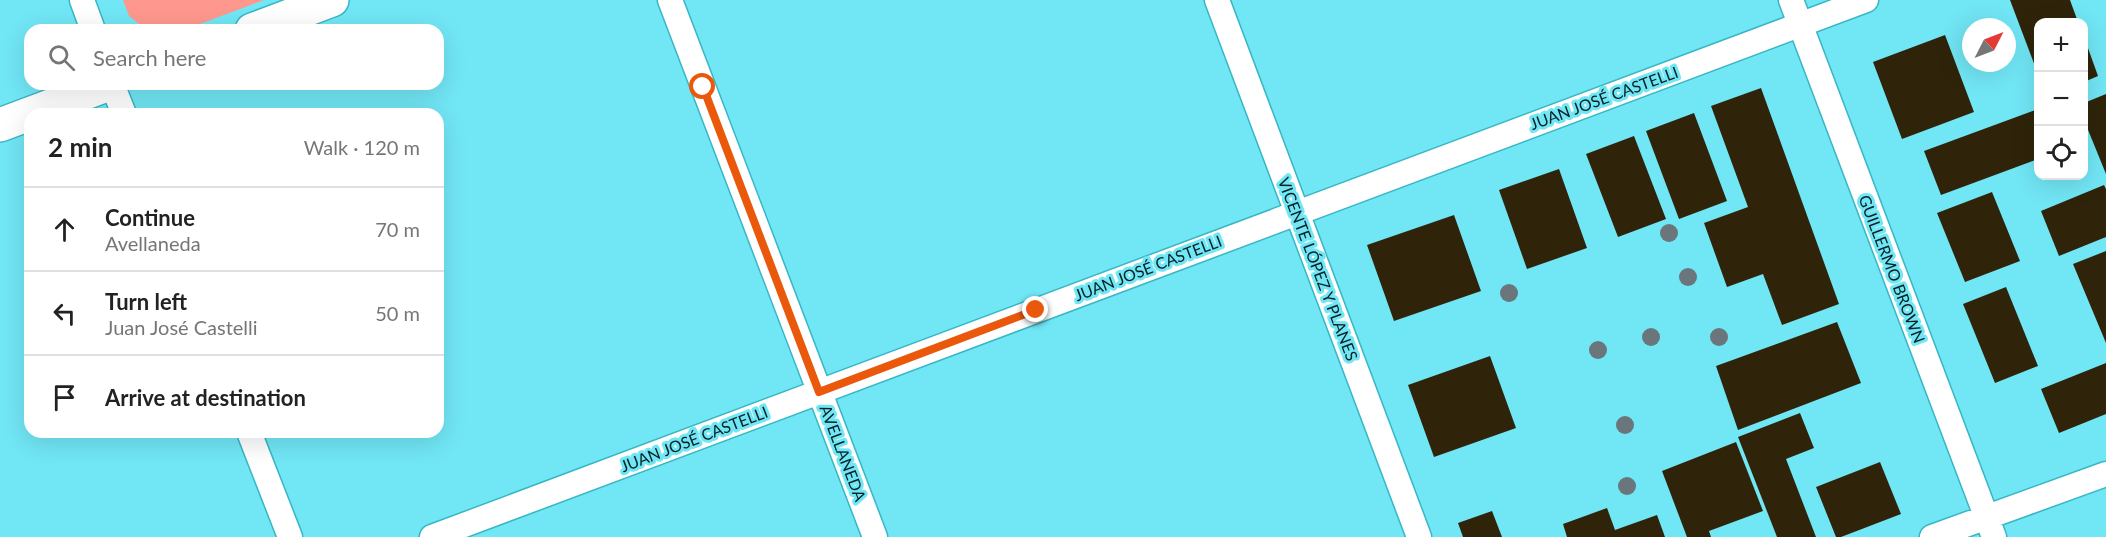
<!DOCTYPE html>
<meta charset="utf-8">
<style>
:root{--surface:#fff;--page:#f6f6f6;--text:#222;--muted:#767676;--line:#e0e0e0}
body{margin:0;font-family:Lato,sans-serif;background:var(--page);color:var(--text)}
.controls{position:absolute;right:18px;top:18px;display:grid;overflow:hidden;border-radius:12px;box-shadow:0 6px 24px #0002}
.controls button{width:54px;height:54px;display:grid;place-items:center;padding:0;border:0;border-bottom:2px solid var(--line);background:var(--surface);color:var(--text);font:30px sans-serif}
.compass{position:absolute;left:1962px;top:18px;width:54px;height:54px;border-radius:50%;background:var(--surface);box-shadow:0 6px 24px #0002;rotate:48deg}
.stop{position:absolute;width:18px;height:18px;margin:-14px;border:4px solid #ea580c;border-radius:50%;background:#fff}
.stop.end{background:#ea580c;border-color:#fff;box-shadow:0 2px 6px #0008}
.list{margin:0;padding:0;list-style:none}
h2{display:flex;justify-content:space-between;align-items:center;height:78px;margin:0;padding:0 24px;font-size:26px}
h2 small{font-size:20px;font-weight:400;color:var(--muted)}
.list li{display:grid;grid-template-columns:39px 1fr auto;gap:18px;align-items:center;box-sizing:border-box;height:84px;padding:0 24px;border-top:2px solid var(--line)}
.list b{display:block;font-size:22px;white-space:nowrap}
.list p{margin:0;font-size:20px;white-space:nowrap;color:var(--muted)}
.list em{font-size:20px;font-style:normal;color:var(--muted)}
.icon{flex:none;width:33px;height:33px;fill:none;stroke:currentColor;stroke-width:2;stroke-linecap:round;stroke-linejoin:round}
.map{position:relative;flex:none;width:2106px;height:537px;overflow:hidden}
.search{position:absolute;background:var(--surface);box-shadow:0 6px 24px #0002;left:24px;top:24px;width:420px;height:66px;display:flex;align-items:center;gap:15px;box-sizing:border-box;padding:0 21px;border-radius:18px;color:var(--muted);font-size:22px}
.panel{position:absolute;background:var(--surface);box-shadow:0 6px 24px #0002;left:24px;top:108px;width:420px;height:330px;border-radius:18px}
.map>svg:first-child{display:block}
.green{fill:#fe988e}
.building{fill:#2f240a}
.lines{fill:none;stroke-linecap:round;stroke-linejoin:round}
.street-casing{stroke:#38b6c4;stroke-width:27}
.secondary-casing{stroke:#38b6c4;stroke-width:36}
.street{stroke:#fff;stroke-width:24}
.secondary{stroke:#fff;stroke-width:33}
.tree{fill:#6a767b}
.route{stroke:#ea580c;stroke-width:8}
.labels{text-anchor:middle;stroke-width:6;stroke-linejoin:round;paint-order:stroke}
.street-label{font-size:16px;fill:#062124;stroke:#71e6f5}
</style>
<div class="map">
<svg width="2106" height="537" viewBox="0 0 2106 537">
<rect width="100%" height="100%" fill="#71e6f5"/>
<path class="green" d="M123,0H264L184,30H147L129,16Z"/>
<path class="building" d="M2010,0H2070L2078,22H2038V74Z
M1945,35L1974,112L1902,139L1873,62Z
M2084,37L2098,76L2084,82Z
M1761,88L1839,304L1782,325L1763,274L1727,287L1704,223L1748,207L1711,106Z
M2106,94V174L2084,120V103Z
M2038,109V159L1941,195L1924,151Z
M1694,113L1727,201L1679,219L1646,131Z
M1634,136L1666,219L1618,237L1586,154Z
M1559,169L1587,248L1527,269L1499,190Z
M2104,185L2106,189V237L2059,256L2041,211Z
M1992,192L2020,261L1965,282L1937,213Z
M1454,215L1481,291L1394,321L1367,245Z
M2106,251V343L2073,264Z
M2006,287L2038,366L1995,383L1963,304Z
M1837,322L1861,383L1738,430L1716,366Z
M1490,356L1516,428L1434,457L1408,385Z
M2106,363V414L2059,433L2041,389Z
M1800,413L1814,448L1786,459L1816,537H1777L1738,437Z
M1736,442L1763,511L1709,531L1711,537H1687L1662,471Z
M1880,462L1901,514L1841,537H1836L1816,487Z
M1607,508L1615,530L1657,515L1665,537H1567L1563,524Z
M1492,511L1502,537H1463L1458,523Z"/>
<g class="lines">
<defs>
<path id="street" d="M82,0L93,30
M670,0L875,537
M1217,0L1419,537
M1791,0L1994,537
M112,84L124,114
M249,432L290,537
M432,537L1866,0
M1932,537L2106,474"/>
<path id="secondary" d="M252,30L332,0
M0,125L109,84"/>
</defs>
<use href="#street" class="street-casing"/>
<use href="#secondary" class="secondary-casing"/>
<use href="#street" class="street"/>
<use href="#secondary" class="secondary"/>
</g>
<g class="tree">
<circle cx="1669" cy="233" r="9"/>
<circle cx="1688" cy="277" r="9"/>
<circle cx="1509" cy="293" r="9"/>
<circle cx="1651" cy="337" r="9"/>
<circle cx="1719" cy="337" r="9"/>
<circle cx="1598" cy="350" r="9"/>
<circle cx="1625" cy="425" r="9"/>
<circle cx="1627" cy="486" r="9"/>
</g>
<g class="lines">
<path class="route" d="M703,87L819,392L1036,310"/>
</g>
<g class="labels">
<g class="street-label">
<text transform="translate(1604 98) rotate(-20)" y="6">JUAN JOSÉ CASTELLI</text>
<text transform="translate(1148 268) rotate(-21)" y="6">JUAN JOSÉ CASTELLI</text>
<text transform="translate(1318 269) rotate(69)" y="6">VICENTE LÓPEZ Y PLANES</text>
<text transform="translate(1892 269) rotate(69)" y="6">GUILLERMO BROWN</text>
<text transform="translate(694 439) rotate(-21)" y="6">JUAN JOSÉ CASTELLI</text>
<text transform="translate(843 453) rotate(69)" y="6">AVELLANEDA</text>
</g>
</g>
</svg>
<div class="controls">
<button>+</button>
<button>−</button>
<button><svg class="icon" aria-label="locate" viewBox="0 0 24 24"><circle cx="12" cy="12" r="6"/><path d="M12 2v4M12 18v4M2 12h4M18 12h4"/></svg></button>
</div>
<svg class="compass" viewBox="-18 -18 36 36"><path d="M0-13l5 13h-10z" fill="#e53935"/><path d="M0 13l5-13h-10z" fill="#767676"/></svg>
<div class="stop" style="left:703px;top:87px"></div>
<div class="stop end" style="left:1036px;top:310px"></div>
<div class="search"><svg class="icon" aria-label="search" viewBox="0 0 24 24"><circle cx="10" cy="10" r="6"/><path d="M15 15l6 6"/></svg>Search here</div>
<section class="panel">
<h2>2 min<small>Walk · 120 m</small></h2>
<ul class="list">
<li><svg class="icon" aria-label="ahead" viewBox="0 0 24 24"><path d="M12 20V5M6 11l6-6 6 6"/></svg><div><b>Continue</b><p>Avellaneda</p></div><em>70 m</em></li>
<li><svg class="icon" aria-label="left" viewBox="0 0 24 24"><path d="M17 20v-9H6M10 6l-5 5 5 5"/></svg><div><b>Turn left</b><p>Juan José Castelli</p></div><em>50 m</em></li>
<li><svg class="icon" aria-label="arrive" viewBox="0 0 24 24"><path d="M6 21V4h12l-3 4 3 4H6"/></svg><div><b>Arrive at destination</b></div></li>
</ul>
</section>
</div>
